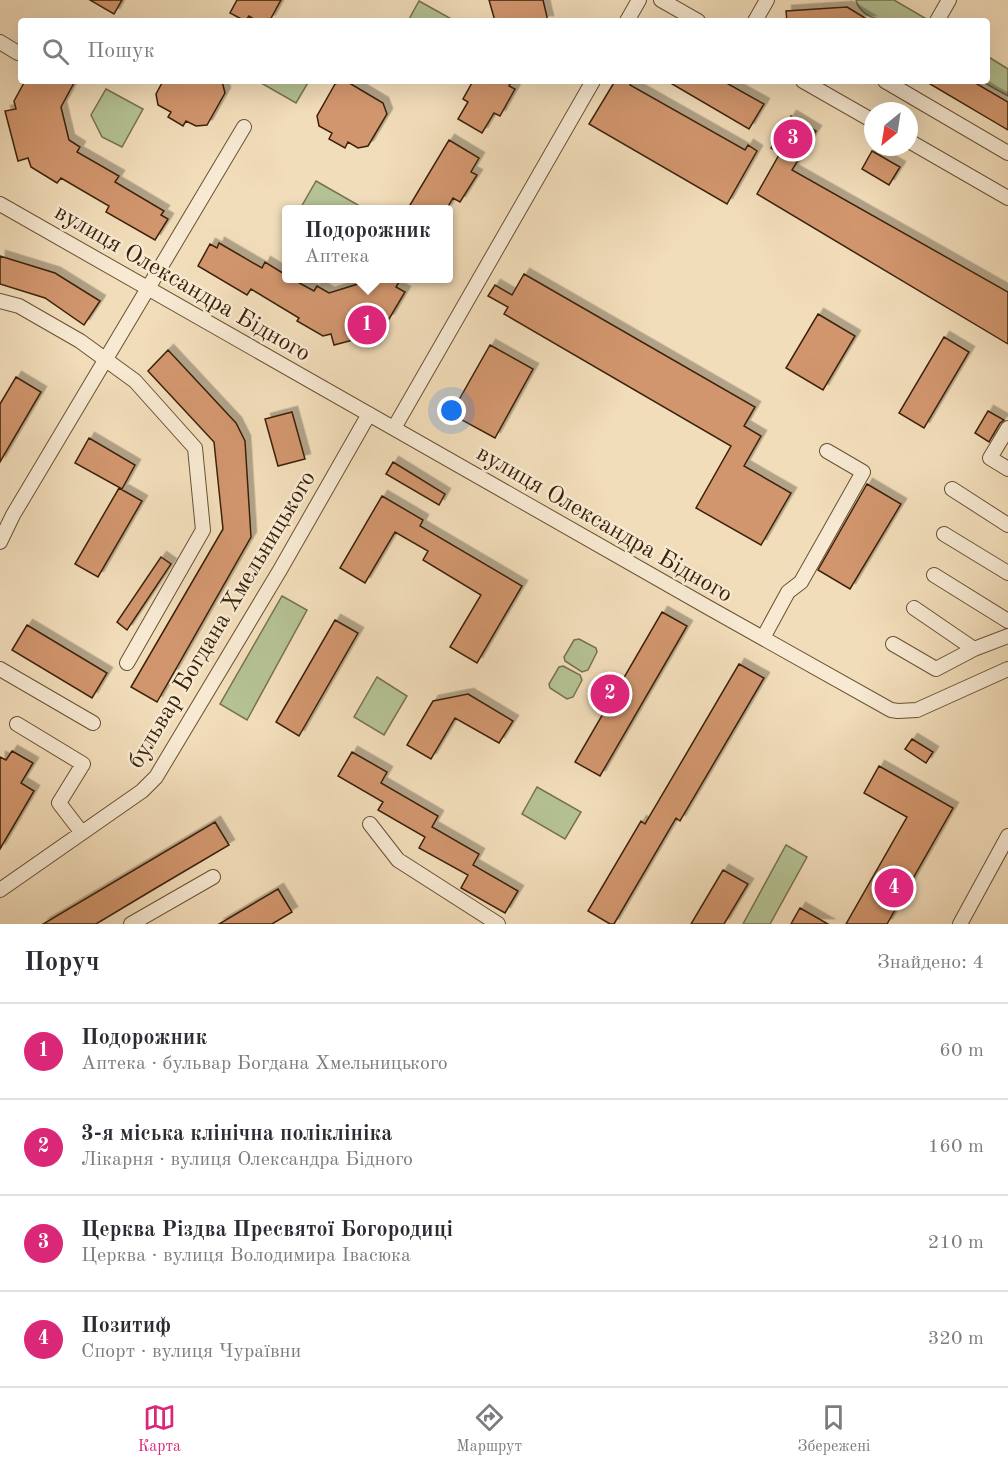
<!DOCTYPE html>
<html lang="uk">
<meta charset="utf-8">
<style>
:root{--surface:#fff;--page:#f2f2f3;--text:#2b2b33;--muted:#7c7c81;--line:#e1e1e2;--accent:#db2777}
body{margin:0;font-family:"Old Standard TT",serif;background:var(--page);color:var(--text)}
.compass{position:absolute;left:864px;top:102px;width:54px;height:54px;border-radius:50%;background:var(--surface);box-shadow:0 6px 24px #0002;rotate:210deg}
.you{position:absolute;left:452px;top:411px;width:21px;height:21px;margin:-15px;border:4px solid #fff;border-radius:50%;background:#1a73e8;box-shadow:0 0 0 9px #1a73e833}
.badge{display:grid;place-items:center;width:39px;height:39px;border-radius:50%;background:var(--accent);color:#fff;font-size:20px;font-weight:700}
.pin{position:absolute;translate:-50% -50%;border:3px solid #fff;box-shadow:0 2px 6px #0006}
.popup{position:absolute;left:282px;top:205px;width:171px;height:78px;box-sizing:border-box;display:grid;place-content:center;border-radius:6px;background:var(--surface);filter:drop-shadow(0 2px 4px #0005);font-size:20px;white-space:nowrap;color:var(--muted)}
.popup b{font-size:22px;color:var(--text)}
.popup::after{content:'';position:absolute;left:50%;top:100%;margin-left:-12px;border:12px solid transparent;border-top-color:var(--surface)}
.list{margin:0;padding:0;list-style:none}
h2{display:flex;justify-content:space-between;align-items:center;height:78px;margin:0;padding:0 24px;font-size:26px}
h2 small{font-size:20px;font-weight:400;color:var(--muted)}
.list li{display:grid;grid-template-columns:39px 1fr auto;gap:18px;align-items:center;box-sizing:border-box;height:96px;padding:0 24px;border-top:2px solid var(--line)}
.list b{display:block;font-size:22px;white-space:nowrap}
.list p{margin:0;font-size:20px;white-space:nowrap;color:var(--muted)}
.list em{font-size:20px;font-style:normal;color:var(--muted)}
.icon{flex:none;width:33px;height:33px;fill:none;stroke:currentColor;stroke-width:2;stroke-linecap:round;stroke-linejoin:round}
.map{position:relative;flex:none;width:1008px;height:924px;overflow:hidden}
.search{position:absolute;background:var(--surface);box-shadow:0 6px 24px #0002;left:18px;right:18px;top:18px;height:66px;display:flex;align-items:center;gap:15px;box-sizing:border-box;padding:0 21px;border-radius:6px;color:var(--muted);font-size:22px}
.sheet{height:462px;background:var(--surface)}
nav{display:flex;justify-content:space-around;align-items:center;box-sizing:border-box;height:84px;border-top:2px solid var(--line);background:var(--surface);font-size:16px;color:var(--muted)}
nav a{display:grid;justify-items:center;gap:3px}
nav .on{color:var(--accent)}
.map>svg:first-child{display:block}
.green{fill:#b5c294;stroke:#78724e;stroke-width:1.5}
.building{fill:#d2966e;stroke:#3b2209;stroke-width:1.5;filter:url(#shadow)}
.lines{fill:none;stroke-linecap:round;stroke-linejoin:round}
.minor-casing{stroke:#695135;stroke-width:16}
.minor{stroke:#f7e9d2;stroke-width:14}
.labels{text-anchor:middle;stroke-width:5;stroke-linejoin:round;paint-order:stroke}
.street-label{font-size:24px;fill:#3b2209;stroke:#f7e9d2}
</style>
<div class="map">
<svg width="1008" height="924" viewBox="0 0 1008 924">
<defs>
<filter id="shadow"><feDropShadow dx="5.5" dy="-5.5" stdDeviation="0" flood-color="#0004"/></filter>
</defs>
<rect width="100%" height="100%" fill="#f2ddba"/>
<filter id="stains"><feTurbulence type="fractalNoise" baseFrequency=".00333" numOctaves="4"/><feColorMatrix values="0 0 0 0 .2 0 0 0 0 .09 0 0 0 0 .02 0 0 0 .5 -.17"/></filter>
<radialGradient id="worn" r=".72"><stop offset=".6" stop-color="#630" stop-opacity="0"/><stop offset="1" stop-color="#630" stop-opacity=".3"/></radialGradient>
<path class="green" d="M858,0H894L930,21C906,21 866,28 856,1Z
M419,1L455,21H408Z
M987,56L1008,69V96L981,81H987Z
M262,81H309L296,103L261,83Z
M106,89L143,109L122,147L102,137L91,115Z
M316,181L358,205L355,209H300Z
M282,596L307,610L247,720L220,704Z
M579,639L596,648L597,652L588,670L582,672L565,661L564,657L574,640Z
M563,666L580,675L582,680L573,697L567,699L550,688L549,684L559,667Z
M377,677L407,696L384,735L354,717Z
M537,787L581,812L565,839L522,814Z
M786,845L807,857L770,924H743Z"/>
<path class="building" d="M90,0H122L114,14Z
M237,0H281L270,20L263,21H257L249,16L245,21L230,13Z
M489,0H543L548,21H495Z
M847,7L870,21H787L786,11Z
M25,81H75L61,107L69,140L80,147L77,152L119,176L115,182L164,211L161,215L168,219L155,240L106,212L109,206L61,178L57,183L31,167L28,158L18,161L5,111L16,109L14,101Z
M163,81H222L225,93L207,125L196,126L186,121L183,126L168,117L171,112L158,105L156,94Z
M343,81H346L383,103L387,114L368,146L358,148L348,142L345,148L329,139L332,133L319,126L317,116L335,84Z
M473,81H512L509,86L515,89L500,116L494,113L482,133L458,119L468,102L463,99Z
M615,81H632L630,85L745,150L748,145L757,151L727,204L589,124Z
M667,81H723L764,104L749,129Z
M925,81H972L1008,102V130Z
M791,116L816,131L792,170L1008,292V344L757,194L780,153L771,148Z
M449,140L479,158L471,172L477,175L460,202L453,198L446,210H407Z
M872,151L900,167L889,185L862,169Z
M219,243L262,268L265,262L286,275V279H292L314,291L317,286L329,293L361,283L364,279H401L396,287L405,292L389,319L380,321L383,332L334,345L331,334L323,336L297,321L299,318L251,289L247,295L198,266L210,244L217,248Z
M0,256L55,273L100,301L84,325L45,298L0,284Z
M524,274L755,407L744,426L761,436L744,466L791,493L761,545L696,508L731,446L504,314L508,307L488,296L495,285L512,295Z
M818,314L855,336L823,390L786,368Z
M944,337L969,352L924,428L899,413Z
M490,345L533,369L495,438L451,414Z
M168,350L236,423L245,441L251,537L157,702L131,687L223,529L214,442L148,371Z
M16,377L41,392L0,462V404Z
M988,411L1004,420L1000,423L989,442L975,433Z
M292,412L305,459L278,466L265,419Z
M89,438L135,465L122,489L75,463Z
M393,462L445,494L439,505L386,474Z
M867,484L901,504L850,589L818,570Z
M119,488L142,501L98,577L75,564Z
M382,496L423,520L420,526L522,586L477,663L450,647L481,595L423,560L428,551L395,532L365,583L340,568Z
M161,557L171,564L127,630L117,622Z
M662,612L687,626L600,776L575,762Z
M335,620L358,633L299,736L276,722Z
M27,625L107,673L92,698L12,650Z
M739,664L764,678L680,821L676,818L614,924H610L588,911L641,821L645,824Z
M468,694L513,721L499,743L455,718L431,759L407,745L433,701Z
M912,739L933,752L926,763L905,749Z
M12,751L33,763L21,783L34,791L0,849V757L6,760Z
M352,752L387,772L381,783L438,816L432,827L479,854L473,865L518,891L505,913L461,888L468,875L419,848L425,837L378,810L383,802L338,776Z
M879,766L953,808L887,924H846L907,817L864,793Z
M215,822L229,845L156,888L96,924H43Z
M723,870L748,884L724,924H691Z
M278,889L292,912L272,924H219Z
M800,908L828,924H791Z"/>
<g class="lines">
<defs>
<path id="minor" d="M661,0L698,21
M627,21L639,0
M755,21L767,0
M937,21L949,0
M0,42L18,53
M803,81L873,121
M885,81L1008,153
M909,141L1008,198
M0,204L711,609L891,710L898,711L917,710L1008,669
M0,301L19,306L80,341L135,381L195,448L203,530L127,663
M394,428L593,81
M1008,428L990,458L1008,469
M952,489L1008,525
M944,534L1008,573
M0,542L13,515L244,127
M934,575L1008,621
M914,608L974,649
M763,638L788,592L801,582L863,472L827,451
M893,644L936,669L974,649L1008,636
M0,669L93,723
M17,724L83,764L59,803L82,833
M370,824L398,860L498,924
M0,890L142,791L156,777L280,570L369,414
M131,924L213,877
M960,924L1008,836"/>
</defs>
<use href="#minor" class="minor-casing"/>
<use href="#minor" class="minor"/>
</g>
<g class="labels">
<g class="street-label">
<text transform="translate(183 282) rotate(30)" y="8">вулиця Олександра Бідного</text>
<text transform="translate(605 523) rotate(30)" y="8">вулиця Олександра Бідного</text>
<text transform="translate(221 619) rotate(-59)" y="8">бульвар Богдана Хмельницького</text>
</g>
</g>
<rect width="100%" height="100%" filter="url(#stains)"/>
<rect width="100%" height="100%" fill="url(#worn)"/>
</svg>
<svg class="compass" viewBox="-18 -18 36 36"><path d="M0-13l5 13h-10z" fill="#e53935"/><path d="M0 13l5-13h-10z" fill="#7c7c81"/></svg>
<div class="you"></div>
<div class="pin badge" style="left:367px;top:325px">1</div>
<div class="popup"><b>Подорожник</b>Аптека</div>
<div class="pin badge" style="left:610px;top:694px">2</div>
<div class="pin badge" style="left:793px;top:139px">3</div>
<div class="pin badge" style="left:894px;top:888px">4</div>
<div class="search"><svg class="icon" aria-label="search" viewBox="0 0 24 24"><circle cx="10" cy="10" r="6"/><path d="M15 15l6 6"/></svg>Пошук</div>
</div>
<section class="sheet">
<h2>Поруч<small>Знайдено: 4</small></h2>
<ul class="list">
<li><span class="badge">1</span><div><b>Подорожник</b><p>Аптека · бульвар Богдана Хмельницького</p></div><em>60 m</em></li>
<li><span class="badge">2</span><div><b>3-я міська клінічна поліклініка</b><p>Лікарня · вулиця Олександра Бідного</p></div><em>160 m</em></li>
<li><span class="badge">3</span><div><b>Церква Різдва Пресвятої Богородиці</b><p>Церква · вулиця Володимира Івасюка</p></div><em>210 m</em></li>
<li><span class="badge">4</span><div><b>Позитиф</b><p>Спорт · вулиця Чураївни</p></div><em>320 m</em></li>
</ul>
</section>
<nav>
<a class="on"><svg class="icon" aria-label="map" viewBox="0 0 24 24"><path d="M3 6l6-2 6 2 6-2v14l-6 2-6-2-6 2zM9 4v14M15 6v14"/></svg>Карта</a>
<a><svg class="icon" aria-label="directions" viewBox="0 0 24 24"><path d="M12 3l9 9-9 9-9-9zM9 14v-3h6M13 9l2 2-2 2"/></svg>Маршрут</a>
<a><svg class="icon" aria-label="saved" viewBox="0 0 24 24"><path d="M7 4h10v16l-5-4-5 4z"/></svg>Збережені</a>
</nav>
